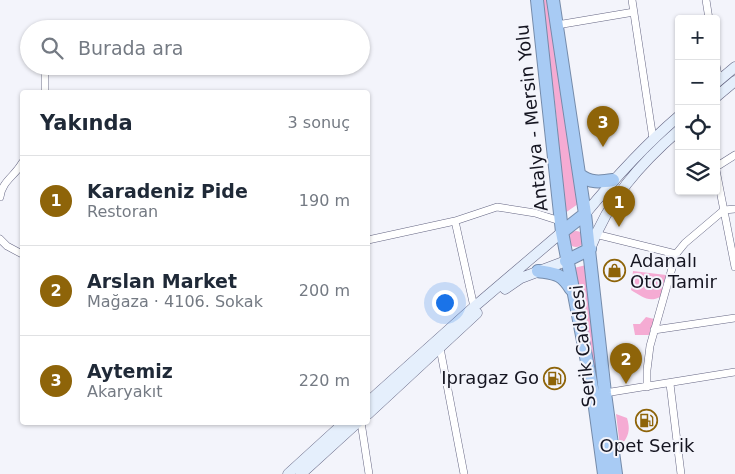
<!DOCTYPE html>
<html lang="tr">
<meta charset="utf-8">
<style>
:root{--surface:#fff;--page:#f2f2f3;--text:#1f2937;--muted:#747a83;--line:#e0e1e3;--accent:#8e6409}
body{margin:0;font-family:"DejaVu Sans",sans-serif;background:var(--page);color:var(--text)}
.controls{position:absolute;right:15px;top:15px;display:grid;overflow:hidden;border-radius:5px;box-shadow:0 1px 4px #0004}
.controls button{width:45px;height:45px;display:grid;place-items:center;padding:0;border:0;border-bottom:1px solid var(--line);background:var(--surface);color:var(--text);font:25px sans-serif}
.you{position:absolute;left:444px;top:302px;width:18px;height:18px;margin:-12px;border:4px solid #fff;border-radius:50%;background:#1a73e8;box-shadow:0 0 0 8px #1a73e833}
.badge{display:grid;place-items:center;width:32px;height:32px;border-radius:50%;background:var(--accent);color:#fff;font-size:16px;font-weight:700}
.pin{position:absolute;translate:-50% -41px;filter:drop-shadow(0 1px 2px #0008)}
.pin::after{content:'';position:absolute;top:26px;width:18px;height:15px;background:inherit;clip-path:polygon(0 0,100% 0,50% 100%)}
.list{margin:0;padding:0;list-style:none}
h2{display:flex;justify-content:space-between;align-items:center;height:65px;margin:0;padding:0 20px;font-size:21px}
h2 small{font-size:16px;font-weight:400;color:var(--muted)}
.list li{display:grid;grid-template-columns:32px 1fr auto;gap:15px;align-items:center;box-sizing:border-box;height:90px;padding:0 20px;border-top:1px solid var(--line)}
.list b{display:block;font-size:19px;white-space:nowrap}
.list p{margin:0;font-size:16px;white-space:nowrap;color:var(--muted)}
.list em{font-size:16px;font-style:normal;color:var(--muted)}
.icon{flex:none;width:28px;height:28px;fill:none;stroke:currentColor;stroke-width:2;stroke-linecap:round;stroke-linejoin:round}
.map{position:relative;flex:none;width:735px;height:474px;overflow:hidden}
.search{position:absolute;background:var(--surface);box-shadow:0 1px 4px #0004;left:20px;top:20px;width:350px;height:55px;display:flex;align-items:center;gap:12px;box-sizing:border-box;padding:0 18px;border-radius:28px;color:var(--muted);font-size:19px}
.panel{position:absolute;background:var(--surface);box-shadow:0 1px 4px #0004;left:20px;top:90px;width:350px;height:335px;border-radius:5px}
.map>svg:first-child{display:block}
.green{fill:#f5abd3}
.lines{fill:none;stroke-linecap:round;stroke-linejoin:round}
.street-casing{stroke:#656683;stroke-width:8}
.secondary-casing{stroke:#656683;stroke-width:11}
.highway-casing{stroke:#758baa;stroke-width:14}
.street{stroke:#fff;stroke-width:7}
.secondary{stroke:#e5effc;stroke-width:10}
.highway{stroke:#a8cbf4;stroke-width:12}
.labels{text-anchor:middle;stroke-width:4;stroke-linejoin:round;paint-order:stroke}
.street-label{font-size:18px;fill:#151521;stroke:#f3f4fb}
.poi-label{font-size:18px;fill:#151521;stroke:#f3f4fb;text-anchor:start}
</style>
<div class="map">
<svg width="735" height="474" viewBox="0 0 735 474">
<rect width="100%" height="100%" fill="#f3f4fb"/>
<path class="green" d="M542,0H547L578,204L565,213L556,113Z
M568 239a8 8 0 1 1 16 0a8 8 0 1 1-16 0Z
M586,265L612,474L574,268Z
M633,271L666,275L660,297C649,303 641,296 631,290Z
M646,317L654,319L649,335H635L633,324H640Z
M616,414L627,418C631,431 628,437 620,447Z"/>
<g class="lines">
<defs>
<path id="street" d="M632,0L653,139
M706,0L709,19
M557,25L634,12
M716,65L719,81
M45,92V66
M716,167L735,155
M716,170L735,267
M0,197C2,181 15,176 22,163
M455,221L474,307
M595,234L676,254
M0,239L7,246L22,254
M368,240L455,221L497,207L535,213L560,221
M654,330L735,318
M440,348L464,474
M670,384L681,474
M647,387V370L650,346L676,254L685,243L724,210L735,209
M605,393L735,372
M361,422L369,474"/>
<path id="secondary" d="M716,83L735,67
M716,97L735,81
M585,214C614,179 644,146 679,116
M590,249C609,199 639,165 679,130
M505,289L521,278L566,261
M368,402L474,307L562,232
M368,414L477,313
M288,474L345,422
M301,474L358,422"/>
<path id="highway" d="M537,0L562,232L593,393L604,474
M553,0L585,214L605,393L616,474
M580,175C590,183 600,182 613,180
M562,232L585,214
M566,261L590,249
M538,271C556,274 561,273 571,289"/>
</defs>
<use href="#street" class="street-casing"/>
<use href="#secondary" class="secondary-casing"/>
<use href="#highway" class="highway-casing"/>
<use href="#street" class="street"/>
<use href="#secondary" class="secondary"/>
<use href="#highway" class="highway"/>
</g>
<defs>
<symbol id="shop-ring" viewBox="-11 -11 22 22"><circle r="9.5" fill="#f3f4fb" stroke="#8e6409" stroke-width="1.5"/><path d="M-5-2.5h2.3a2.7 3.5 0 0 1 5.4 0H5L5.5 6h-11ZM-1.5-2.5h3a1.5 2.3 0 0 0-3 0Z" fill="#8e6409"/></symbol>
<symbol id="fuel-ring" viewBox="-11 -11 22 22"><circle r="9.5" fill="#f3f4fb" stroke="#8e6409" stroke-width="1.5"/><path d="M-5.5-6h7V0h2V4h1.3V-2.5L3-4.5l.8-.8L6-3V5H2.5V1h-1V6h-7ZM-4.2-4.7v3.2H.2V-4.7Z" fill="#8e6409"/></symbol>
</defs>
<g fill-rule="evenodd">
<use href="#shop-ring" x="602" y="258" width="25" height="25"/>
<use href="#fuel-ring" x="542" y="366" width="25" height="25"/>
<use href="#fuel-ring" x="634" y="408" width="25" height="25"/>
</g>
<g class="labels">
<g class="street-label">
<text transform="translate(532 118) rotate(-96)" y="6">Antalya - Mersin Yolu</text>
<text transform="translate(583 346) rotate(-96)" y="6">Serik Caddesi</text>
</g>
<g class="poi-label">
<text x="630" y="267">Adanalı<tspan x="630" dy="21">Oto Tamir</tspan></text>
<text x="539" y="384" text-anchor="end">Ipragaz Go</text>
<text x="647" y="452" text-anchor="middle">Opet Serik</text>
</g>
</g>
</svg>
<div class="controls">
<button>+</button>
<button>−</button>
<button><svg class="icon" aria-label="locate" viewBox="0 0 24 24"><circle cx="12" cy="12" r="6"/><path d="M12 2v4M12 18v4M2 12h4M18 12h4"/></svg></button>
<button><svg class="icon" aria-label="layers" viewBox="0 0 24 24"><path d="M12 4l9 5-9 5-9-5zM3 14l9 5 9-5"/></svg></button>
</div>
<div class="you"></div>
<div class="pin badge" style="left:619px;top:227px">1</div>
<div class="pin badge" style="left:626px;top:384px">2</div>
<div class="pin badge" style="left:603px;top:147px">3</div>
<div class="search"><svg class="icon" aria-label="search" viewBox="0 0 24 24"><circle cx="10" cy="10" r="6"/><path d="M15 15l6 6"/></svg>Burada ara</div>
<section class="panel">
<h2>Yakında<small>3 sonuç</small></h2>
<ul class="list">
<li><span class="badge">1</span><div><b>Karadeniz Pide</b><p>Restoran</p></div><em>190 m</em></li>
<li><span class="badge">2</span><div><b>Arslan Market</b><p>Mağaza · 4106. Sokak</p></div><em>200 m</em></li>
<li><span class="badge">3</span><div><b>Aytemiz</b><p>Akaryakıt</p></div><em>220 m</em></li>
</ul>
</section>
</div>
